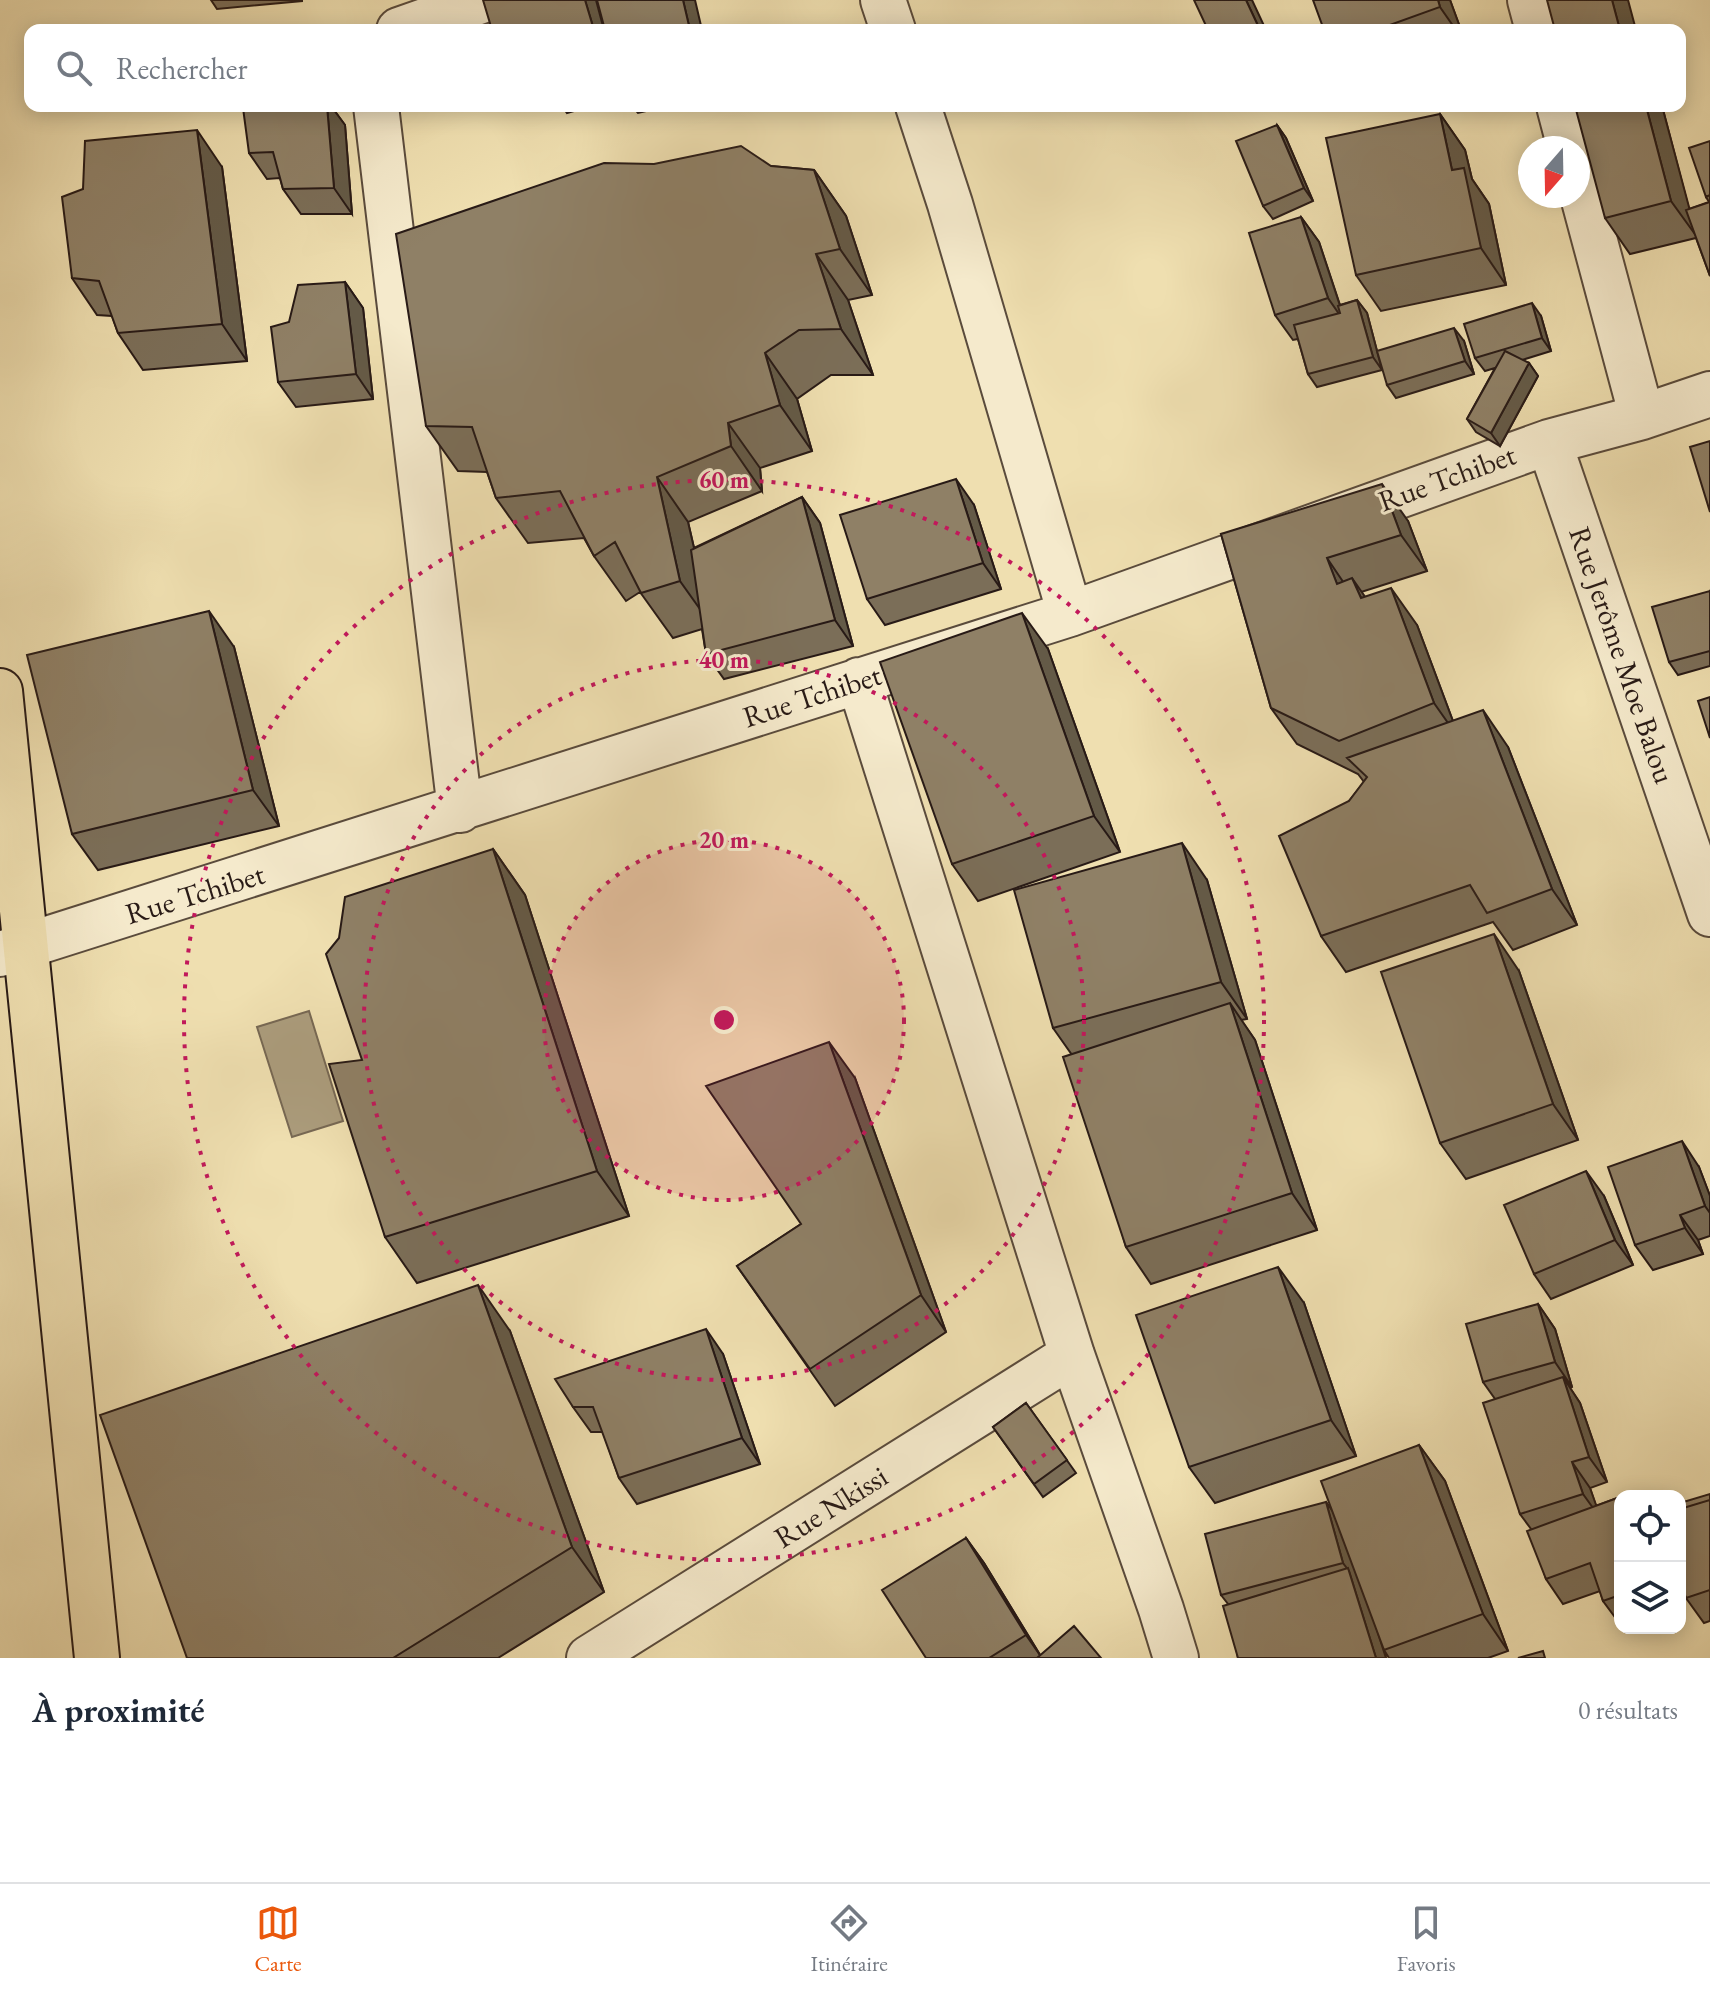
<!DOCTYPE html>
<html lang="fr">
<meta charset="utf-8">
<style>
:root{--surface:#fff;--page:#f6f6f7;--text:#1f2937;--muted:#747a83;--line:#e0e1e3;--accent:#ea580c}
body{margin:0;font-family:"EB Garamond",serif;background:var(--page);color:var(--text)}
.controls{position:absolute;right:24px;bottom:24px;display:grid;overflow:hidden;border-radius:16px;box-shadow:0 4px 20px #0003}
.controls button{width:72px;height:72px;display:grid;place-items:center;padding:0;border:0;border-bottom:2px solid var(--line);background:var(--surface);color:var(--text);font:40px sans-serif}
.compass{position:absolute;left:1518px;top:136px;width:72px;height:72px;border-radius:50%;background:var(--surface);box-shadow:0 4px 20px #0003;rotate:200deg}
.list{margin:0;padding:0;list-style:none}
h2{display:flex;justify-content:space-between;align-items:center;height:104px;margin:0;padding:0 32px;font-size:34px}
h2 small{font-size:26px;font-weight:400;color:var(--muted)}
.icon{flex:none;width:44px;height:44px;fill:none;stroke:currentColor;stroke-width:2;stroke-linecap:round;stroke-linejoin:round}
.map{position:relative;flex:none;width:1710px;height:1658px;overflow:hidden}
.search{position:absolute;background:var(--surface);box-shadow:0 4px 20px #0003;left:24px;right:24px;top:24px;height:88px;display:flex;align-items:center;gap:20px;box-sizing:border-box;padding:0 28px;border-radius:16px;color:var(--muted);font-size:30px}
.sheet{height:224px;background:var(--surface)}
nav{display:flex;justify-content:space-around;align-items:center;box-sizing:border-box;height:112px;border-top:2px solid var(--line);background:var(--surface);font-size:22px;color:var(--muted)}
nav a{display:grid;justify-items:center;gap:4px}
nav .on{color:var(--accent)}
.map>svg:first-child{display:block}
.water{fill:#ab9c7c;stroke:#776853;stroke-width:2}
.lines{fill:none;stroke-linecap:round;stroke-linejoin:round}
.minor-casing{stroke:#5a4b3c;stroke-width:48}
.highway-casing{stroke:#281a16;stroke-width:48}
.minor{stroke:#f5eacc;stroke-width:44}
.highway{stroke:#efdfb0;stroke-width:44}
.wall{fill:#7b6e58;stroke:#281a16;stroke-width:2}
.shaded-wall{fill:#645a47;stroke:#281a16;stroke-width:2}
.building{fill:#8f8066;stroke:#281a16;stroke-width:2}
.ring{fill:none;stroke:#c2185b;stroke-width:4;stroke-dasharray:4 8}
.labels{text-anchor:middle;stroke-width:6;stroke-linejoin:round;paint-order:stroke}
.street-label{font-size:30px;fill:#281a16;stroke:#f5eacc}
.centre{fill:#c2185b;stroke:#f5eacc;stroke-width:4}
.ring-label{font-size:24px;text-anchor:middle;font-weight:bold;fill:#c2185b;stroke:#f5eacc;stroke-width:6;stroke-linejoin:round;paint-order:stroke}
</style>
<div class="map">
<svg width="1710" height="1658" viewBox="0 0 1710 1658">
<rect width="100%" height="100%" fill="#efdfb0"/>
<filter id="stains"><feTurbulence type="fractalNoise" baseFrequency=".0025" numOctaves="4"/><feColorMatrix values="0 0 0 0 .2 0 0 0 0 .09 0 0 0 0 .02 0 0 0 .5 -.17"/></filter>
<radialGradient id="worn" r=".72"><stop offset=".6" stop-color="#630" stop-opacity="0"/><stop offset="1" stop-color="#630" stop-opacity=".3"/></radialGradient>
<path class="water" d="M309,1011L343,1121L292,1137L257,1027Z"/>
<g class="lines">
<defs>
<path id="minor" d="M883,0L893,30
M1530,0L1538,30
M399,30L484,0
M376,106L460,810
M918,106L950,204L1070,614
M1559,106L1570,148
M1578,178L1642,417
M1549,442L1710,914
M859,680L1072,1355L1161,1609L1176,1658
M0,954L1070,614L1549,442L1642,417L1710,394
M589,1658L1072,1355"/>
<path id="highway" d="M0,691C35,1013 62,1336 97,1658"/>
</defs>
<use href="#minor" class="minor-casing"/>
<use href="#highway" class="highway-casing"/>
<use href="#minor" class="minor"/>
<use href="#highway" class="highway"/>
</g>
<path class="wall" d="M211,0H302V1L217,9Z
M1450,0L1461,30H1324Z
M262,106H331L345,125L352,214H301L283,189L280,178L267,179L249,153Z
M562,106H591L567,113Z
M632,106H668L638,113Z
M1662,106L1689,209L1709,202L1706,197L1710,141V276L1696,238L1630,254L1605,218Z
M1440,114L1465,150L1472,179L1489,204L1506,285L1381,311L1356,275Z
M1277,125L1286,138L1313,201L1273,219L1263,206Z
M771,166L814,170L846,216L872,295L848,300L873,375H831L797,399L812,451L760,468L762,491L688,522L694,548L802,497L820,523L853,646L724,679L706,654L702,629L673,638L640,592L626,601L594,556L584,538L528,543L496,498L487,472L458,471L426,426Z
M222,167L247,361L143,370L118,333L112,316L97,315L72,278Z
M1301,217L1319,242L1340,305L1357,300L1367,313L1382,370L1317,387L1308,374L1298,339L1293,340L1275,315Z
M345,282L363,308L373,399L296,407L278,382L289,322Z
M1541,316L1551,351L1522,360L1529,363L1538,376L1500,446L1476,432L1467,419L1495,368L1485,371L1475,358Z
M1464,341L1474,374L1396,398L1387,385Z
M974,505L1001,589L885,625L867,599Z
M1408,521L1427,571L1361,592L1365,597L1417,625L1453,721L1508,747L1577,925L1513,950L1493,922L1346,972L1321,936L1349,801L1364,782L1358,774L1297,744L1271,708L1221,534Z
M1710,591V666L1678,675L1669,662Z
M234,647L279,826L98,870L72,834Z
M1048,649L1120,852L978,901L952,864Z
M493,849L525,895L629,1216L417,1283L385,1237L362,1060Z
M1207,880L1247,1019L1241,1020L1255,1040L1317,1230L1151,1284L1126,1247L1072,1055L1053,1028Z
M1519,971L1578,1140L1466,1179L1440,1143Z
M855,1078L946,1332L835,1406L737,1266L801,1224Z
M1699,1167L1710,1196V1236L1698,1240L1703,1254L1653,1270L1635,1245Z
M1604,1196L1633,1265L1551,1299L1534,1274Z
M1304,1303L1356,1456L1215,1503L1189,1467Z
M1538,1304L1555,1329L1572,1387L1570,1388L1580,1403L1607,1482L1590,1488L1596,1506L1620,1497V1624L1603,1601L1600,1591L1563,1604L1546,1579L1531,1529L1520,1514L1495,1399L1483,1382Z
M510,1331L604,1592L498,1658H187Z
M723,1354L760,1464L637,1504L619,1478L603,1432H591L573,1407Z
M1026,1403L1076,1473L1043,1497L993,1427Z
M1419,1445L1445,1481L1508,1651L1488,1658H1389L1384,1650L1381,1642L1386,1658H1238L1228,1604L1221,1595L1326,1502L1331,1509Z
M1710,1494V1621L1704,1623L1686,1598Z
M966,1538L984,1563L1040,1655L1101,1658H926Z"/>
<path class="shaded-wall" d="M585,0H596L604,30H594Z
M683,0H695L702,30H690Z
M1246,0H1252L1266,30H1260Z
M1438,0H1450L1461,30H1456L1440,7Z
M1612,0H1628L1636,30H1620Z
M327,106H331L345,125L352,214L334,188Z
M1646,106H1662L1697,237L1671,201Z
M1440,114L1465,150L1472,179L1489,204L1506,285L1481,248L1452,170Z
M1277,125L1286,138L1313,201L1304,188Z
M197,130L222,167L247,361L222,324Z
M814,170L846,216L872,295L840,249Z
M1301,217L1319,242L1346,324L1328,298Z
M816,254L848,300L873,375L841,329Z
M345,282L363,308L373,399L356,374Z
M1357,300L1367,313L1382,370L1373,357Z
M1532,303L1541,316L1551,351L1542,338Z
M1454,328L1464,341L1474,374L1465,361Z
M765,353L797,399L812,451L780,405Z
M1529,363L1538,376L1500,446L1491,433Z
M728,423L760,468L762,491L731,446Z
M657,477L688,522L712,626L680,581Z
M956,479L974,505L1001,589L983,563Z
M1382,484L1408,521L1427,571L1401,535Z
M802,497L820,523L853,646L835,620Z
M1327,558L1352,595L1337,584Z
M1352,578L1377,614L1361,598Z
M1391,588L1417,625L1460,740L1434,703Z
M209,611L234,647L279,826L253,790Z
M1022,613L1048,649L1120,852L1094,816Z
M1483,710L1508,747L1577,925L1552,889Z
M1182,843L1207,880L1247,1019L1221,982Z
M493,849L525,895L629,1216L597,1171Z
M1494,934L1519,971L1578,1140L1553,1104Z
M1230,1003L1255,1040L1317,1230L1292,1193Z
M829,1042L855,1078L946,1332L921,1295Z
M1682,1141L1699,1167L1710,1196V1213L1705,1206Z
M1586,1171L1604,1196L1633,1265L1615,1240Z
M1680,1215L1698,1240L1703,1254L1685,1228Z
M1278,1267L1304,1303L1356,1456L1331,1420Z
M478,1285L510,1331L604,1592L572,1547Z
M1538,1304L1555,1329L1572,1387L1555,1362Z
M706,1329L723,1354L760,1464L742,1438Z
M1563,1377L1580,1403L1607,1482L1589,1457Z
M1419,1445L1445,1481L1508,1651L1483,1614Z
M1572,1462L1590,1488L1601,1519L1583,1494Z
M1326,1502L1344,1527L1386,1658H1376L1349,1571L1343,1563Z
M966,1538L984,1563L1042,1658L1026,1635Z"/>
<path class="building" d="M483,0H585L594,30H518L517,29L512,30H492Z
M597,0H683L690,30H605Z
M1194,0H1246L1260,30H1208Z
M1313,0H1438L1440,7L1376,30H1324Z
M1547,0H1612L1620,30H1555Z
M262,106H327L334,188L283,189L273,152L249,153L243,108Z
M1575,106H1646L1671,201L1605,218Z
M1440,114L1452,170L1464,168L1481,248L1356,275L1326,138Z
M1277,125L1304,188L1263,206L1236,141Z
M197,130L222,324L118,333L99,281L72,278L62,197L83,189L85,141Z
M1710,141V195L1706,197L1689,148Z
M741,146L771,166L814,170L840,249L816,254L841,329L799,330L765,353L780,405L728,423L731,446L657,477L680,581L641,593L615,542L594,556L560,491L496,498L472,427L426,426L396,234L604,163L654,164Z
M1710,202V276L1686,210Z
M1301,217L1328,298L1275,315L1249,233Z
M345,282L356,374L278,382L271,327L289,322L298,285Z
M1357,300L1373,357L1308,374L1294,325L1340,313L1338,306Z
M1532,303L1542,338L1475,358L1464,324Z
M1454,328L1465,361L1387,385L1377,351Z
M1505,351L1529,363L1491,433L1467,419Z
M1710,441V512L1690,447Z
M956,479L983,563L867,599L840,515Z
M1382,484L1401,535L1327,558L1337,584L1352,578L1361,598L1391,588L1434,703L1339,741L1271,708L1221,534Z
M802,497L835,620L706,654L691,550Z
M1710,591V651L1669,662L1652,607Z
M209,611L253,790L72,834L27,655Z
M1022,613L1094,816L952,864L880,662Z
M1710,697V738L1698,701Z
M1483,710L1552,889L1487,913L1470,885L1321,936L1279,836L1349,801L1367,777L1347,758Z
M1182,843L1221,982L1053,1028L1014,890Z
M493,849L597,1171L385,1237L329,1064L362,1060L326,954L339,938L345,897Z
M1494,934L1553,1104L1440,1143L1381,972Z
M1230,1003L1292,1193L1126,1247L1063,1057Z
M829,1042L921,1295L810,1369L737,1266L801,1224L706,1086Z
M1682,1141L1705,1206L1680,1215L1685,1228L1635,1245L1608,1167Z
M1586,1171L1615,1240L1534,1274L1504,1205Z
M1278,1267L1331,1420L1189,1467L1136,1315Z
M478,1285L572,1547L393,1658H187L100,1415Z
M1538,1304L1555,1362L1483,1382L1466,1324Z
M706,1329L742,1438L619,1478L593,1407H573L555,1379Z
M1563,1377L1589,1457L1572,1462L1583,1494L1520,1514L1483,1403Z
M1026,1403L1067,1460L1034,1484L993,1427Z
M1419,1445L1483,1614L1384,1650L1321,1481Z
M1710,1494V1500L1680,1509V1503Z
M1620,1497V1595L1603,1601L1590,1563L1546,1579L1527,1531Z
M1710,1500V1590L1686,1598L1680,1579V1509Z
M1326,1502L1343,1563L1221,1595L1205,1534Z
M966,1538L1026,1635L989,1658H926L882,1590Z
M1348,1568L1376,1658H1238L1223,1606Z
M1074,1626L1101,1658H1037Z
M1543,1651L1545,1658H1518Z"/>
<circle cx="724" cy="1020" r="180" fill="#c2185b" fill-opacity=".12"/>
<g class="ring">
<circle cx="724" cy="1020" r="180"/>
<circle cx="724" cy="1020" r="360"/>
<circle cx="724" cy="1020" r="540"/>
</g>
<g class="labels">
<g class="street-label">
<text transform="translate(1447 478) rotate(-20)" y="10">Rue Tchibet</text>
<text transform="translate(1622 655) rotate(71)" y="10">Rue Jerôme Moe Balou</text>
<text transform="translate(812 696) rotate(-18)" y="10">Rue Tchibet</text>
<text transform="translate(195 894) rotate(-17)" y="10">Rue Tchibet</text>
<text transform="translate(831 1507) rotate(-32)" y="10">Rue Nkissi</text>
</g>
</g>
<circle cx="724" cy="1020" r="12" class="centre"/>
<g class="ring-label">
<text x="724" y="488">60 m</text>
<text x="724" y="668">40 m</text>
<text x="724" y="848">20 m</text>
</g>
<rect width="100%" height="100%" filter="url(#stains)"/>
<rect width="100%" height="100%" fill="url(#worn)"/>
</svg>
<div class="controls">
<button><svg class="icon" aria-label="locate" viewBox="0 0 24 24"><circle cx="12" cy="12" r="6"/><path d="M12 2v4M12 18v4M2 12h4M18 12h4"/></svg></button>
<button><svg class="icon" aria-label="layers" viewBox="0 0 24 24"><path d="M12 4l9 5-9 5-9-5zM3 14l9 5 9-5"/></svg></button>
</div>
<svg class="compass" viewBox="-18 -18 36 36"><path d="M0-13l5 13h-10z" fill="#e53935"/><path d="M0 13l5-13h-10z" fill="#747a83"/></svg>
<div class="search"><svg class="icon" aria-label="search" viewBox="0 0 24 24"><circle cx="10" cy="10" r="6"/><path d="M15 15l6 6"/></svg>Rechercher</div>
</div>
<section class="sheet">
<h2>À proximité<small>0 résultats</small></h2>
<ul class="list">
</ul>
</section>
<nav>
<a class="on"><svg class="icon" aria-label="map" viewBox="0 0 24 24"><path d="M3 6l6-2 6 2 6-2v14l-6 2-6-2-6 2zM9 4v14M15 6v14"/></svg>Carte</a>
<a><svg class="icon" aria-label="directions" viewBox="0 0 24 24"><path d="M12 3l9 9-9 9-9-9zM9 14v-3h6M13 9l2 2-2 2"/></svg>Itinéraire</a>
<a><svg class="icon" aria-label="saved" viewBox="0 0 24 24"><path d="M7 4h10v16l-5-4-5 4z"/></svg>Favoris</a>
</nav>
